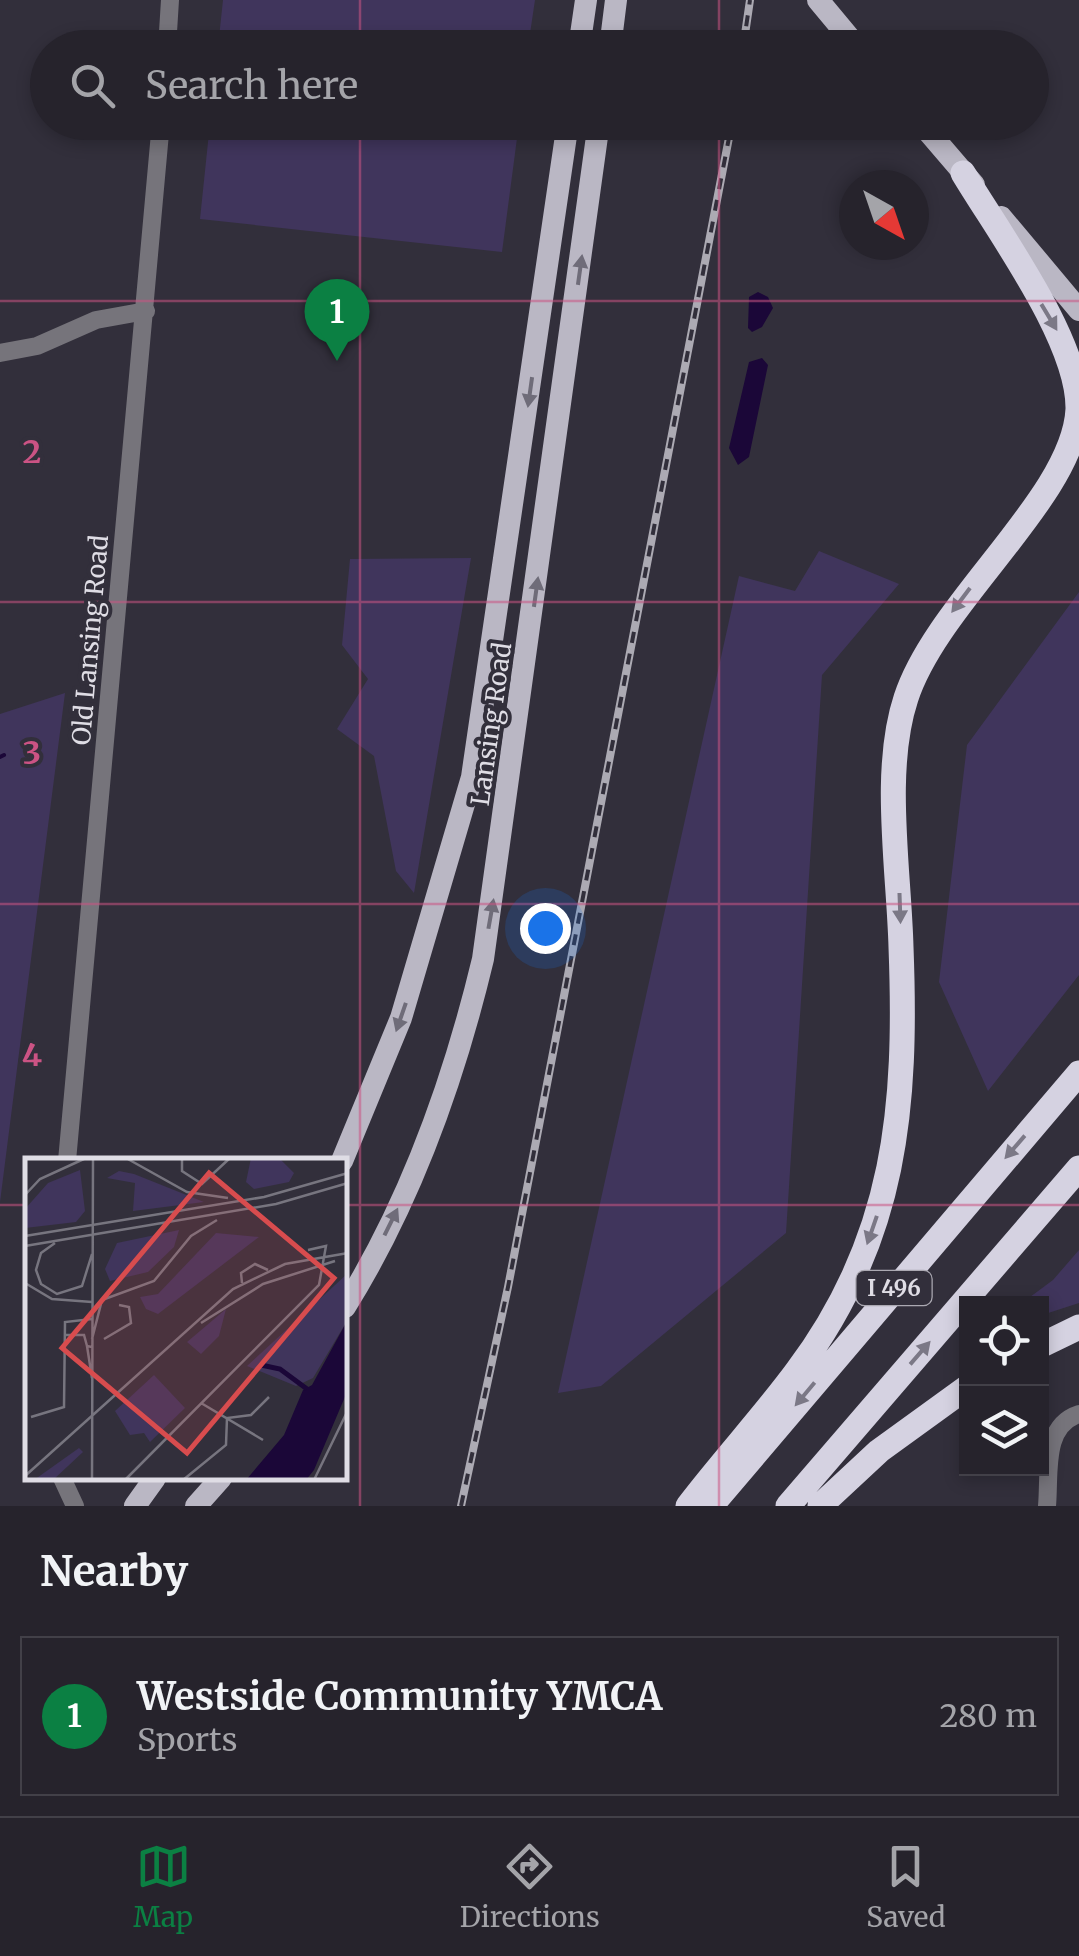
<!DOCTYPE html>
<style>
:root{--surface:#26232c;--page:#2e2b34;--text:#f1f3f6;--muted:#a4a4a9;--line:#424048;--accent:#0b8043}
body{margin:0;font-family:Merriweather,serif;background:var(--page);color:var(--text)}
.controls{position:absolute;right:30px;bottom:30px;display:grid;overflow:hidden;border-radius:0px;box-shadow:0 5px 15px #0003}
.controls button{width:90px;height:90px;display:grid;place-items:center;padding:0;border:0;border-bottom:2px solid var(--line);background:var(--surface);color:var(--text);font:50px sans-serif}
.compass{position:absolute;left:839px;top:170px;width:90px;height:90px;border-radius:50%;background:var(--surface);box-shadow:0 5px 15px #0003;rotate:140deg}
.you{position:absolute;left:545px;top:928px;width:35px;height:35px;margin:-25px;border:8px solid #fff;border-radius:50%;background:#1a73e8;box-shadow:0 0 0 15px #1a73e833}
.badge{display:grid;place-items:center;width:65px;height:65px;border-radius:50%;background:var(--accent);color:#fff;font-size:32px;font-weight:700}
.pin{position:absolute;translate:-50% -82px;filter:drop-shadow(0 2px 5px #0008)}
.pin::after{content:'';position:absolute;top:52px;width:35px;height:30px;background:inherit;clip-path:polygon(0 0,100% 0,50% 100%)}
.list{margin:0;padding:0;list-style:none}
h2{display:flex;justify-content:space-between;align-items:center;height:130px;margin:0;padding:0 40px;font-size:42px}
h2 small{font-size:32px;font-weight:400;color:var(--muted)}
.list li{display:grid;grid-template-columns:65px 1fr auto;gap:30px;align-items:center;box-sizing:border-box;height:160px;margin:0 20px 20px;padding:0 20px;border:2px solid var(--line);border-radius:0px}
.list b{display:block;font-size:38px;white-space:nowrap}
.list p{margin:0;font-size:32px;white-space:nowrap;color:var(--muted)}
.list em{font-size:32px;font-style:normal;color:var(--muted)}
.icon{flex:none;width:55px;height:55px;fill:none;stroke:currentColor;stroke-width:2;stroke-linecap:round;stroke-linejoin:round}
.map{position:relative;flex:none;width:1079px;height:1506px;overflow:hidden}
.search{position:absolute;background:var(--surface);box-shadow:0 5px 15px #0003;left:30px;right:30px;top:30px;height:110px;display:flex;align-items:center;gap:25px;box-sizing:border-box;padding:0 35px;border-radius:55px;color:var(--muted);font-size:38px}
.sheet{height:310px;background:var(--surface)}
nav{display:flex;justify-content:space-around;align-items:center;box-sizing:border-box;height:140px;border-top:2px solid var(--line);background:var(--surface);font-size:28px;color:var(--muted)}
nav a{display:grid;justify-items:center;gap:5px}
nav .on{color:var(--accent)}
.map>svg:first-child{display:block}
.green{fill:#40355c}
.water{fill:#1b0738}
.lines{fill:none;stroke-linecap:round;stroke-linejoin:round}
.stream{stroke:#1b0738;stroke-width:4}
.minor{stroke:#76747b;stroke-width:18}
.major{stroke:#bab7c4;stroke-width:22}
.highway{stroke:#d5d2e1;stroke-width:25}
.rail-casing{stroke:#acaab3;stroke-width:8}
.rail{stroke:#322f3b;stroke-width:4;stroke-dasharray:11;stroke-linecap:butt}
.oneway{fill:#6f6c79}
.oneway2{fill:#7b7886}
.grid{fill:none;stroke:#cb5384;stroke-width:2.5;stroke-opacity:0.55}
.labels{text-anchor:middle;stroke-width:8;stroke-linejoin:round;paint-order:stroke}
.shield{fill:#322f3b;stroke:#aba9b2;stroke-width:2.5}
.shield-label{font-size:22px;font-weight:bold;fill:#dfdde5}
.street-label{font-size:25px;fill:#dfdde5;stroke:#322f3b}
.inset-river{fill:none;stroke:#1b0738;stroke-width:5}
.inset-road{fill:none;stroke:#77757f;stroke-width:2.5}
.view{fill:#d84c4e;fill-opacity:0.15;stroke:#d84c4e;stroke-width:5}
.inset-edge{fill:none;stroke:#dfdde5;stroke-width:5}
.grid-label{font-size:32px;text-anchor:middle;font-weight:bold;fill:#cb5384;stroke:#322f3b;stroke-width:8;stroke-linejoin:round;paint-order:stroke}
</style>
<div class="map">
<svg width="1079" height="1506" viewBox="0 0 1079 1506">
<rect width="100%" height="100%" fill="#322f3b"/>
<path class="green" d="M223,0H535L528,47H218Z
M210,123H519L502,252L200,219Z
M819,551L899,584L822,675L786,1233L601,1386L558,1393L739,576L795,591Z
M471,558L414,893L396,871L374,756L337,729L368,679L342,645L350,559Z
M1079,592V975L988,1091L939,982L967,745Z
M65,693L0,1202V714Z
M1079,1250V1303L1042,1315V1304L1022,1303L1053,1280Z"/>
<path class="water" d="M758,292L768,297L773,308L762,327L752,332L748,328L749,297Z
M762,358L768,365L749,457L738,465L729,448L749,362Z"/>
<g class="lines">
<path class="stream" d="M0,757L4,755"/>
<path class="minor" d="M167,48L170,0
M0,353L37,346L96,320L146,311
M67,1161L161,122
M62,1478L75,1506
M1047,1506C1050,1473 1042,1426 1079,1414"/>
<path class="major" d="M818,0L858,48
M579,48L586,0
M610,48L616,0
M920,122L974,185
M1001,217L1079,310
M342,1161L401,1018L472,777L568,122
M345,1307C411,1201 454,1080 483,959L599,122
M135,1506L155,1478
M196,1506L221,1478"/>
<path class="highway" d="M1042,1345L1079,1327
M688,1506C723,1460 763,1417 797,1371C897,1238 907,1105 901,947C899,871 882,770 906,698C937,602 1074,497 1078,409C1079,341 999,233 963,173
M711,1506L1079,1073
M788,1506L1079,1168
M820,1506L879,1451L966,1388"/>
<defs>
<path id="rail" d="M743,48L750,0
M461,1506L508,1287L732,122"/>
</defs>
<use href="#rail" class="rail-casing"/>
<use href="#rail" class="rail"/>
</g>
<defs><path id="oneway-solid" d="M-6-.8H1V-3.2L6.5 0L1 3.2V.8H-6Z" transform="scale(2.5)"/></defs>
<g class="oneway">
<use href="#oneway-solid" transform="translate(580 270) rotate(-82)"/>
<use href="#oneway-solid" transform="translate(530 392) rotate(98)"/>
<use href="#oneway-solid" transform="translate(536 592) rotate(-82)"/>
<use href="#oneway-solid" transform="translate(491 914) rotate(-80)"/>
<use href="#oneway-solid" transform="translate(401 1017) rotate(109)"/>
<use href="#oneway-solid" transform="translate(391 1222) rotate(-64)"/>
</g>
<g class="oneway2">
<use href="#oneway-solid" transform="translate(1049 317) rotate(59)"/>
<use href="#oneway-solid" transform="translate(961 600) rotate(127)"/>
<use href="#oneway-solid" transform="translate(900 908) rotate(88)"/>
<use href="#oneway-solid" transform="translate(1015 1147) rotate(131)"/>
<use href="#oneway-solid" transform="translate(872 1230) rotate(109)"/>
<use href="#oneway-solid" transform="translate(920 1353) rotate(-49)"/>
<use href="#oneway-solid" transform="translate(805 1394) rotate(130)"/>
</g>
<path class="grid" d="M360,0V48M719,0V48M360,122V1506M719,122V1506M0,301H1079M0,602H1079M0,904H1079M0,1205H28M345,1205H1079"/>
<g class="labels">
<rect class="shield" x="856.5" y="1271" width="75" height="34" rx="8"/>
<g class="shield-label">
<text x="894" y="1296">I 496</text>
</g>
<g class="street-label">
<text transform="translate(90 640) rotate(-85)" y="9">Old Lansing Road</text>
<text transform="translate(491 724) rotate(-82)" y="9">Lansing Road</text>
</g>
</g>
<g transform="translate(25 1158)">
<rect width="322" height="322" fill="#322f3b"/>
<path d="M226,0H254L269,15L264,24L229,31L221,24ZM55,12L60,53L51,64L0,70V51L23,25ZM94,13L109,16L179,44L108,53L110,25L82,20ZM154,72L149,89L123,114L85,123L80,111L92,85ZM191,75L234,79L133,156L121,151L115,139L133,136ZM322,116V163L288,220L271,228L222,208ZM201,151L194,178L176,196L162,184ZM129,217L160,250L125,284L119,275L105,277L90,253ZM54,290L58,294L28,322H9Z" fill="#40355c"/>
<path d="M322,163V234L289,312L281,322H221L259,277L278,232L287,227Z" fill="#1b0738"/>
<path class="inset-river" d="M236,207L255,211L282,231"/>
<path class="inset-road" d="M101,0L162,34L203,40M157,0V13L177,26L205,0M0,37L15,21L61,0M0,78L239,39L323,15M30,85L16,95L11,112L16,126L32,136L57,128L67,96M0,88L251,46L323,25M0,125L27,141L67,144M217,125L216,115L230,106L243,112M176,165L238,126L310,103M39,177H59L62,188M67,181L77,142L129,123L166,78L192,62M79,181L106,165L104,149L94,147M67,220L62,188L67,189M176,245L238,282M6,259L39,249L40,164L67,161M0,318L208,131L260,106L323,95M67,322L68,0M100,322L294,127L301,88L283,92M158,322L201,287L202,260L226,257L244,239M289,322L323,252"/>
<path class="view" d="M184,15L309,120L162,295L37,190Z"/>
<rect width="322" height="322" class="inset-edge"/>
</g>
<g class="grid-label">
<text x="32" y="463">2</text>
<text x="32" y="764">3</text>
<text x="32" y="1066">4</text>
</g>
</svg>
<div class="controls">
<button><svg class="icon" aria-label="locate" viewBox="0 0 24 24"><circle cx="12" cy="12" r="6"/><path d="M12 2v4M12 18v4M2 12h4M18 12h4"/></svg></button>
<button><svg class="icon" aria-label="layers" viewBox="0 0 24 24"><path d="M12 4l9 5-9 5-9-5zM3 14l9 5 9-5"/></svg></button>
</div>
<svg class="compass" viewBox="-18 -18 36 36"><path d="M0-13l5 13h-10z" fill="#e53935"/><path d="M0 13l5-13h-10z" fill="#a4a4a9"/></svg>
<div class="you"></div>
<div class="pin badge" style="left:337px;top:361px">1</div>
<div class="search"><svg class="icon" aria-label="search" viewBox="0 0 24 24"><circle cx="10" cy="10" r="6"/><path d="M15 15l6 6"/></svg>Search here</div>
</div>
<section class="sheet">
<h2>Nearby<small></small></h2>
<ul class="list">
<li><span class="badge">1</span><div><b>Westside Community YMCA</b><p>Sports</p></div><em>280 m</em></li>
</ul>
</section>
<nav>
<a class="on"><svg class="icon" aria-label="map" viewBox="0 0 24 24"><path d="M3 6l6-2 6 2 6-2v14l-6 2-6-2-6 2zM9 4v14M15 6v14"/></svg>Map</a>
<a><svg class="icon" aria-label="directions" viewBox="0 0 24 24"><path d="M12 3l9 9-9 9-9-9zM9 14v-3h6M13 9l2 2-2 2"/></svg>Directions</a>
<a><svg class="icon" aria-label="saved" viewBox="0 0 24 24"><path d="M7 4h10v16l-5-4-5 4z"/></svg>Saved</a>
</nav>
